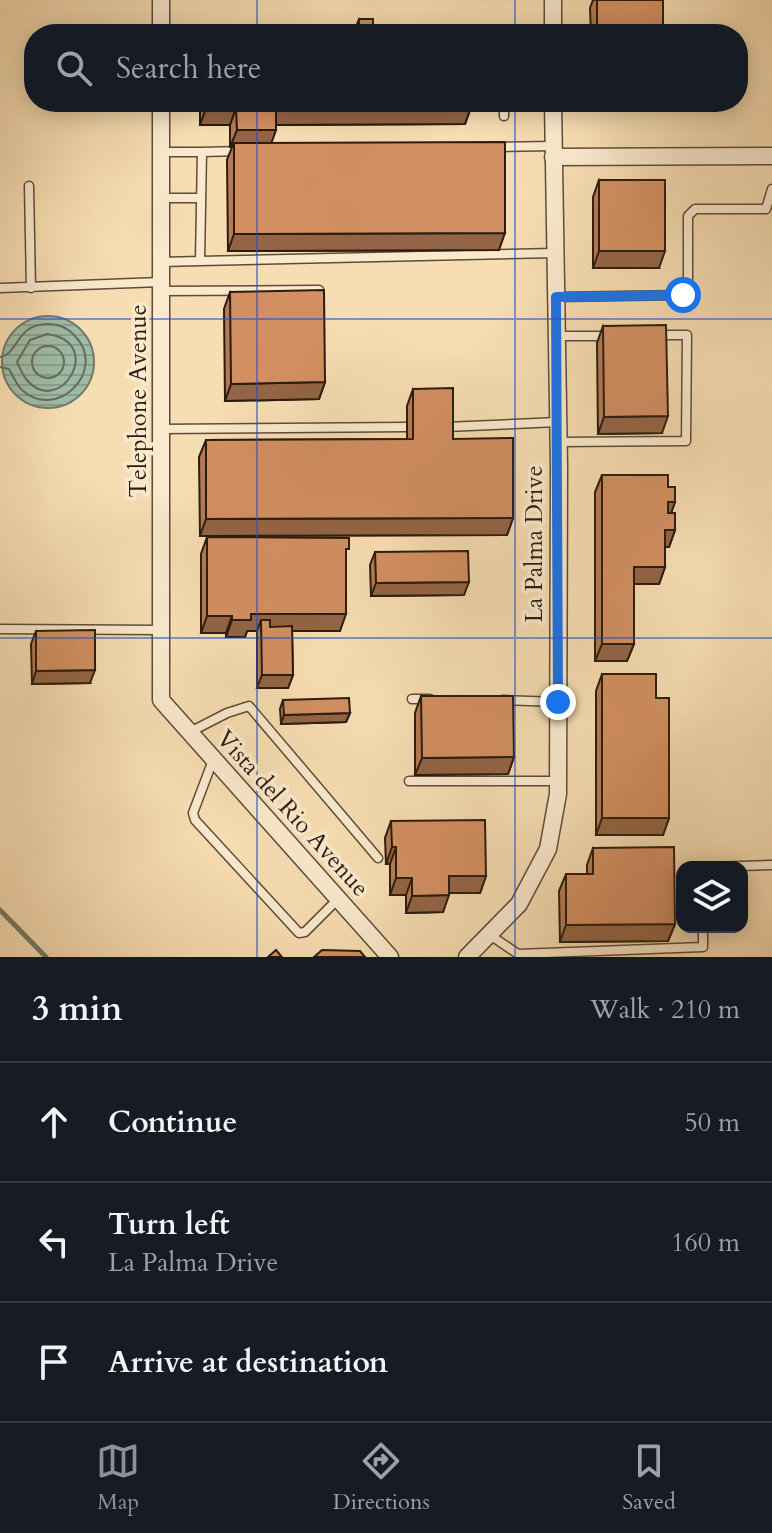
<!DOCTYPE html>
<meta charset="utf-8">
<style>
:root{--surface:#171b24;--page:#242831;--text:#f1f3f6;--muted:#9ea1a6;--line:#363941;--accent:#8c9099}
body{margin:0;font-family:Cardo,serif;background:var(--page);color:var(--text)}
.controls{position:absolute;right:24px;bottom:24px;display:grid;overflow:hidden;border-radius:16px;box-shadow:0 4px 20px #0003}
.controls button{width:72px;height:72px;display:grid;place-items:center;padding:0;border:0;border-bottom:2px solid var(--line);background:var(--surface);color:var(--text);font:40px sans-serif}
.stop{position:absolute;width:24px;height:24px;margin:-18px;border:6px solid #1a73e8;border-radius:50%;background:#fff}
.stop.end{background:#1a73e8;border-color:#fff;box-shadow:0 2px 8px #0008}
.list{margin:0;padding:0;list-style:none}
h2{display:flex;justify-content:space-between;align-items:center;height:104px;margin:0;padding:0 32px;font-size:34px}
h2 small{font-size:26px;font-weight:400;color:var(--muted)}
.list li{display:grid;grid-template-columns:52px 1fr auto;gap:24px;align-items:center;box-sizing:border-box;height:120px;padding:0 32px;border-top:2px solid var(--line)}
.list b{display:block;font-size:30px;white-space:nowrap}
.list p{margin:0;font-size:26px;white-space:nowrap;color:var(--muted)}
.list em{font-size:26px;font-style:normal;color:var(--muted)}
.icon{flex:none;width:44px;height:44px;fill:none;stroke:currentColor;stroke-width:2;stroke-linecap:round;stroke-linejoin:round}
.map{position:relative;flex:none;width:772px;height:957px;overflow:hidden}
.search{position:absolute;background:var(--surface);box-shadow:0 4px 20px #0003;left:24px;right:24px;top:24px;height:88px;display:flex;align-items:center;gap:20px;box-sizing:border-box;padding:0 28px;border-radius:32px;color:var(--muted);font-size:30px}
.sheet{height:464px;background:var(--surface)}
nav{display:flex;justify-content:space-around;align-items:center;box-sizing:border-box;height:112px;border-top:2px solid var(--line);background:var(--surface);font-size:22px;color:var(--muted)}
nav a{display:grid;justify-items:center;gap:4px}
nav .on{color:var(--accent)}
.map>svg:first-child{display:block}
.water{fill:url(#water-rules);stroke:#707c6a;stroke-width:2}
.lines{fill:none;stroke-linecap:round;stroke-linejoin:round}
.shore{stroke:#646c5b;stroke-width:2}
.stream{stroke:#707c6a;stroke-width:5}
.service-casing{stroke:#5e4c37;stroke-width:11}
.minor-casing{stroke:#5e4c37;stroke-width:19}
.service{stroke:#fae9cd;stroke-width:8}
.minor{stroke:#fae9cd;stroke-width:16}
.wall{fill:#b57b54;stroke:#2b1c0e;stroke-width:2}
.shaded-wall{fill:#936445;stroke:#2b1c0e;stroke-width:2}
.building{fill:#d28f62;stroke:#2b1c0e;stroke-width:2}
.route{stroke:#1a73e8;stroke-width:10}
.grid{fill:none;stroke:#1d4ed8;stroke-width:2;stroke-opacity:0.55}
.labels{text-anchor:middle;stroke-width:7;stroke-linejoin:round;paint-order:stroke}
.street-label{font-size:24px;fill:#2b1c0e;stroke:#fae9cd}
</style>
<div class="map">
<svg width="772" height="957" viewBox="0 0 772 957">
<defs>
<pattern id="water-rules" width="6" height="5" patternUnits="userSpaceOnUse" patternTransform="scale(2)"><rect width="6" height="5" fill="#9ebca8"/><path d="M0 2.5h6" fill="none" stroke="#88a18f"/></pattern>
</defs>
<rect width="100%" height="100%" fill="#f7ddb2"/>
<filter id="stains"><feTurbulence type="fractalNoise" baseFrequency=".0025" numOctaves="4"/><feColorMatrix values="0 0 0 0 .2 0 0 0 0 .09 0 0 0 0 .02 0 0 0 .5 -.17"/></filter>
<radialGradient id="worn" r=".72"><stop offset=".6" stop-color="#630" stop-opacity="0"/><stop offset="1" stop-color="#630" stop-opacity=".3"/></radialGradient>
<path class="water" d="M2 362a46 46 0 1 1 92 0a46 46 0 1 1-92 0Z"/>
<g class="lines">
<path class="shore" d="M47,334C107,342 59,420 26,379C22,374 20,368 17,362L30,340Z
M32 362a16 16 0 1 1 32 0a16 16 0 1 1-32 0Z
M0,357C18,355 16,324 47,324C58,324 68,328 75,336C108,370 57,422 22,390C16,384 13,376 9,369L0,367"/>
<path class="stream" d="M0,910L46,957"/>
<defs>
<path id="service" d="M504,102V116
M495,147L553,146
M161,152H202L200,261L161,262
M202,152L241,151
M29,186L31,288
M161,198H201
M200,261L555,253
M0,288L161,282
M161,291L319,290
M557,297L683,295L688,286V216L695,209H766L772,189
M556,336H608
M446,427L558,422
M161,429L407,427
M559,442L686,441L687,335H658
M0,629L161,630
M412,699H430
M503,700L558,702
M190,732L227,713L249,706L378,858
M213,760L193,813L195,820L299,933L305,932L338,899
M409,781H557
M713,867L772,865
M490,935L518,954L703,947V927"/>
<path id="minor" d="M161,0V34
M553,0V34
M161,102V700L390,957
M553,157L772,156
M467,957L519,904L548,849L558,794L559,466L553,102"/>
</defs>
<use href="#service" class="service-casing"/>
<use href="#minor" class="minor-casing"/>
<use href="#service" class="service"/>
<use href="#minor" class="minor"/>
</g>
<path class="wall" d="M593,0H663V34H591L590,8Z
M359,19L373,34H353Z
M200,102H471V107L465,124L276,125L271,143L499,250L228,251L227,160L232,147H230V125H200Z
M599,180L659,268H593V197Z
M230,292L325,382L319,399L225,401L224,309Z
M603,326L662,433L598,434L597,343Z
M413,389L513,518L507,535L200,536L199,457L206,440L407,439V406Z
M602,475L668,487L675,502L671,513L675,530L669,547H665V567L659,584H634V644L627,661H595V492Z
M207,537L346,556L340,631H292L293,675L288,688H257V631H247L245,637H226V633H201V554Z
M375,552L464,595L371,596L370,565Z
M36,631L90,683L32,684L31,644Z
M602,674L656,698L669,818L663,835H596V691Z
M421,696L514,757L508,774L415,775V713Z
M283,700L350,713L346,722L281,724L280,709Z
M391,821L486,876L480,893H449L443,912L406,913V895H390V864H386L385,838Z
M593,848L675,924L668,941L560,942L559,891L566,874H587V865Z"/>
<path class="shaded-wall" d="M471,107L465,124L269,125L276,108Z
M206,108H236L230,125H200Z
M237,130H276L270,147L234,143L232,147H230Z
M505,233L499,250L228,251L234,234Z
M599,251H665L659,268H593Z
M325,382L319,399L225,401L231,384Z
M668,416L662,433L598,434L604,417Z
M668,502H675L669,519H661Z
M513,518L507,535L200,536L206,519Z
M665,530H675L669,547H659Z
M634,567H665L659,584H627Z
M469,582L464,595L371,596L376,583Z
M251,614H346L340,631H261V620L257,631H247L245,637H226L232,620Z
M207,616H232L226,633H201Z
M602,644H634L627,661H595Z
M95,670L90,683L32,684L36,671Z
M262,675H293L288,688H257Z
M350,713L346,722L281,724L284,715Z
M514,757L508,774L415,775L422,758Z
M602,818H669L663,835H596Z
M392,847H396L390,864H386Z
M449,876H486L480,893H443Z
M396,878H412L406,895H390Z
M449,895L443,912L406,913L412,896Z
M675,924L668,941L560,942L566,925Z"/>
<path class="building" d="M597,0H663V34H597Z
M359,19H373V34H359Z
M206,102H471V107L276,108V130H237L236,108H206Z
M505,142V233L234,234V143Z
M599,180H665V251H599Z
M324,290L325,382L231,384L230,292Z
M666,325L668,416L604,417L603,326Z
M453,388V439L513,438V518L206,519V440L413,439V389Z
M602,475H668V487H675V502H668V513H675V530H665V567H634V644H602Z
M207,537L349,538V549H346V614H251V620H232V616H207Z
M468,551L469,582L376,583L375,552Z
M261,620H270V627L292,626L293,675H262Z
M95,630V670L36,671V631Z
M602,674H656V698H669V818H602Z
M421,696H513L514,757L422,758Z
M349,698L350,713L284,715L283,700Z
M485,820L486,876H449V895L412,896V878H396V847H392L391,821Z
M674,847L675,924L566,925V874H593V848Z
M276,950L282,957H268Z
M322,950L360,951L365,957H314Z"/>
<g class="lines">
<path class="route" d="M558,702L556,297L683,295"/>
</g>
<path class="grid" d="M257,0V34M515,0V34M257,102V957M515,102V957M0,319H772M0,638H772"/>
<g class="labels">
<g class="street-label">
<text transform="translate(138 401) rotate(-90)" y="8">Telephone Avenue</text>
<text transform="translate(534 544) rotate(-90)" y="8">La Palma Drive</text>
<text transform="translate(293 813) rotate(48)" y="8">Vista del Rio Avenue</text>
</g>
</g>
<rect width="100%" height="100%" filter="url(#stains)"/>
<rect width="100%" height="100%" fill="url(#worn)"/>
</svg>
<div class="controls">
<button><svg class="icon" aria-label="layers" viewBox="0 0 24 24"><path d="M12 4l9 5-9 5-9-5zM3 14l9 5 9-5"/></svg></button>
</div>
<div class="stop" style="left:683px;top:295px"></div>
<div class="stop end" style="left:558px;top:702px"></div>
<div class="search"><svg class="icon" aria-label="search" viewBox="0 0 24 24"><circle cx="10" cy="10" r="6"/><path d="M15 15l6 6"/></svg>Search here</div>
</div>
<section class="sheet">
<h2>3 min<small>Walk · 210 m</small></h2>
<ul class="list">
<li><svg class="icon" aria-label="ahead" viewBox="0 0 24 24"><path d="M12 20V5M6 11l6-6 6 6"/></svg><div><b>Continue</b></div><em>50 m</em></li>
<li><svg class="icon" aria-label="left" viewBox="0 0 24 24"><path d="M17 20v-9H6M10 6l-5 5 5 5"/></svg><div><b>Turn left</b><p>La Palma Drive</p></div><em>160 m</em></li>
<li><svg class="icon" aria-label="arrive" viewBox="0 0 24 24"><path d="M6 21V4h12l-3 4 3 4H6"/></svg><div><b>Arrive at destination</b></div></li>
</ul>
</section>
<nav>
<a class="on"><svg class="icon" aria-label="map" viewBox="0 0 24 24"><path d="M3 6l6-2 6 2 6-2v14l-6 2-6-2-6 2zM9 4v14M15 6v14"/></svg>Map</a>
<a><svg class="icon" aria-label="directions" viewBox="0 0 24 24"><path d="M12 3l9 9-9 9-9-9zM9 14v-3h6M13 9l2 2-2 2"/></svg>Directions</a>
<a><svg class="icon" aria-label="saved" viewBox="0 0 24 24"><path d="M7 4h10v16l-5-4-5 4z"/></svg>Saved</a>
</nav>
